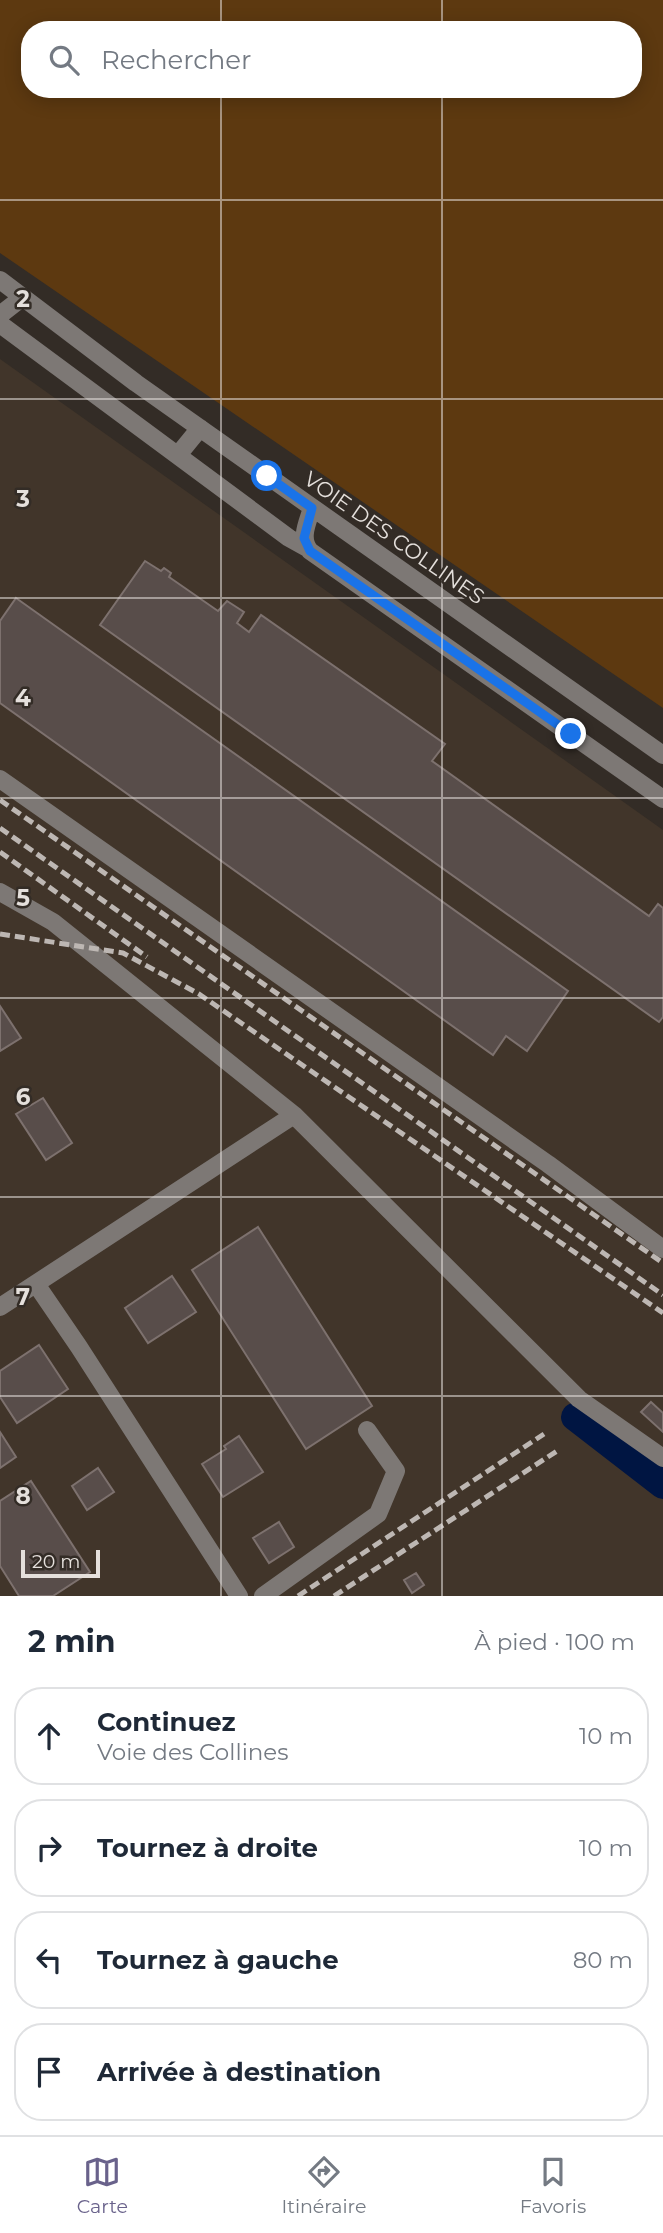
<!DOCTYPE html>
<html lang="fr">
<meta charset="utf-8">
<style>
:root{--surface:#fff;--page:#f2f2f3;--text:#1f2937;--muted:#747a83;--line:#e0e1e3;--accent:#69628b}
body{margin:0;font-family:Montserrat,sans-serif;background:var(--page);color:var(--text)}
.scale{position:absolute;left:21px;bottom:18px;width:79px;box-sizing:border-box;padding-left:7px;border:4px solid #e5e0dc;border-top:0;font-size:19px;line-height:24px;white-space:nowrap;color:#e5e0dc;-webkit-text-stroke:5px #332c26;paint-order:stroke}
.stop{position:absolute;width:21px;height:21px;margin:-16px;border:5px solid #1a73e8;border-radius:50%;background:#fff}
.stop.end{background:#1a73e8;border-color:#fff;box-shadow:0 2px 7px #0008}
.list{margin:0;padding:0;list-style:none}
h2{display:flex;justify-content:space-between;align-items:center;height:91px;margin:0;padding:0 28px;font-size:30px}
h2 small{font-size:23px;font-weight:400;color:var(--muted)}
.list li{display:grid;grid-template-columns:46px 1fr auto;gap:21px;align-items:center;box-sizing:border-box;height:98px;margin:0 14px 14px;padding:0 14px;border:2px solid var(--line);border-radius:28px}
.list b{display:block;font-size:26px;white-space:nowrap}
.list p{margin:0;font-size:23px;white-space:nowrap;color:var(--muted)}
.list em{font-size:23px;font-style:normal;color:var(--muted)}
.icon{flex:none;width:38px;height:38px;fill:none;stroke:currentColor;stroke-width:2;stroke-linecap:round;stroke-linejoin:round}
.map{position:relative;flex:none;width:663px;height:1596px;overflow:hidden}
.search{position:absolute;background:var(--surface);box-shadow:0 4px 18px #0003;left:21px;right:21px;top:21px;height:77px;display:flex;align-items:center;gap:18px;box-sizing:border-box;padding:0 24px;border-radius:28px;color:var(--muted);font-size:26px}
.sheet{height:539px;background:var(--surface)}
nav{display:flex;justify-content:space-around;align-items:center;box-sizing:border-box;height:98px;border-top:2px solid var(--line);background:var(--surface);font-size:19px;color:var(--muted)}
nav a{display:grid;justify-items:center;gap:4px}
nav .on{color:var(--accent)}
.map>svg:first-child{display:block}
.built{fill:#41352a}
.green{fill:#5d3910;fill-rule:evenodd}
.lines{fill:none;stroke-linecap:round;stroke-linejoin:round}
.canal{stroke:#001542;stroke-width:28}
.building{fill:#584d4a;stroke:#7d716e;stroke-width:2}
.minor{stroke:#7d7875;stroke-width:18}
.rail{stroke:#bdb7b3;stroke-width:5;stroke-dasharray:10 5;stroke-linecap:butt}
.route{stroke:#1a73e8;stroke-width:9}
.grid{fill:none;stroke:#e5e0dc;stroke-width:2;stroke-opacity:0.55}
.labels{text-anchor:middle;stroke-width:5;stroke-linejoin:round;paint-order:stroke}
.street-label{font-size:21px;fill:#e5e0dc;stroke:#332c26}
.grid-label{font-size:23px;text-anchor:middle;font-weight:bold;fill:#e5e0dc;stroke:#332c26;stroke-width:5;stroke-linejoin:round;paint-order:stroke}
</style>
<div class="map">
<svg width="663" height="1596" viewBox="0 0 663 1596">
<rect width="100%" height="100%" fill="#332c26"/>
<path class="built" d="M0,359L663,830V1596H0Z"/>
<path class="green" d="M0,0H663V708L0,253ZM30,30H633V89H30Z"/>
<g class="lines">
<path class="canal" d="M575,1417L663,1485"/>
</g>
<path class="building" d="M145,561L161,571L164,568L171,573L169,577L218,611L227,601L244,612L237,623L249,632L261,615L445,744L432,761L649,916L658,904L663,908V1017L659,1022L100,625Z
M16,598L568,991L527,1051L506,1036L493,1055L0,703V621Z
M0,1006L21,1038L0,1051Z
M43,1098L72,1143L46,1160L16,1114Z
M258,1227L372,1406L306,1449L192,1270Z
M172,1276L196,1312L148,1343L125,1308Z
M39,1345L68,1389L17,1423L0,1397V1371Z
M651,1402L663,1413V1432L641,1412Z
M0,1432L16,1457L0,1468Z
M239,1436L263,1472L223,1497L202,1464L226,1449L224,1446Z
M98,1468L114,1492L87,1510L72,1486Z
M31,1481L90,1572L53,1596H19L0,1566V1501Z
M279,1522L294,1547L269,1563L253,1538Z
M416,1573L424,1585L412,1593L404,1580Z"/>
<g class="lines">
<path class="minor" d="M0,280L136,383L663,755
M0,315L23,297
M0,324L289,538L307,548
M178,455L200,428
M312,508C308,522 299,538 310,551L663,799
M0,779L548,1164L663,1249
M0,892L53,922L294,1115L579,1399L663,1458
M36,1284L79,1347L239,1596
M0,1307L294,1115
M263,1596L378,1514L396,1471L367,1430"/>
<path class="rail" d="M0,800L663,1263
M0,828L663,1295
M0,852L147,957
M0,934L123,953L199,994L663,1313
M298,1596L544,1434
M334,1596L557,1451"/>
</g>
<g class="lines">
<path class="route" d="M267,476L312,508L304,538L310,551L571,734"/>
</g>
<path class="grid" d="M221,0V30M442,0V30M221,89V1596M442,89V1596M0,200H663M0,399H663M0,598H663M0,798H663M0,998H663M0,1197H663M0,1396H663"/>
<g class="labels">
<g class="street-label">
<text transform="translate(394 538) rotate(35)" y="7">VOIE DES COLLINES</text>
</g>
</g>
<g class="grid-label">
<text x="23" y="307">2</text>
<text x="23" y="507">3</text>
<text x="23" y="706">4</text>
<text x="23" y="906">5</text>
<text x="23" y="1105">6</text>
<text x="23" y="1305">7</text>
<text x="23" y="1504">8</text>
</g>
</svg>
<div class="scale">20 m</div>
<div class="stop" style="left:267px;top:476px"></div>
<div class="stop end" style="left:571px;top:734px"></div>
<div class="search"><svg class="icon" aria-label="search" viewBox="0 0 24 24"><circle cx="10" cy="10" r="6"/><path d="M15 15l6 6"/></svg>Rechercher</div>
</div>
<section class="sheet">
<h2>2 min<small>À pied · 100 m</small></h2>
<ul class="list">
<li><svg class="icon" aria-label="ahead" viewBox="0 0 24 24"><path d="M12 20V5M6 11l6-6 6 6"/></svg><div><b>Continuez</b><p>Voie des Collines</p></div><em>10 m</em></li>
<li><svg class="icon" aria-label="right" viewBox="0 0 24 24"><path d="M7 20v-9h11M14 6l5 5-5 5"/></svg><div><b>Tournez à droite</b></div><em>10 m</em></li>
<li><svg class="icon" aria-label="left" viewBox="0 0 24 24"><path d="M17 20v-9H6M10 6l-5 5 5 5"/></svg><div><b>Tournez à gauche</b></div><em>80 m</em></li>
<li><svg class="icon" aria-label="arrive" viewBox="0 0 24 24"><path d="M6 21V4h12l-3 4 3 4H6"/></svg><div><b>Arrivée à destination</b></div></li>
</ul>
</section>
<nav>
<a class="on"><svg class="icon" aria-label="map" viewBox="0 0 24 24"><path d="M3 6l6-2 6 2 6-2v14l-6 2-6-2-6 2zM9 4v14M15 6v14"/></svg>Carte</a>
<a><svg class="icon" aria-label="directions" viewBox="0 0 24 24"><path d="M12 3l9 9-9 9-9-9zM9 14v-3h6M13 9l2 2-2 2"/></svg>Itinéraire</a>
<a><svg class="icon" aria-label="saved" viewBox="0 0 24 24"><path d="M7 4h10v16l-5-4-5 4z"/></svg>Favoris</a>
</nav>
